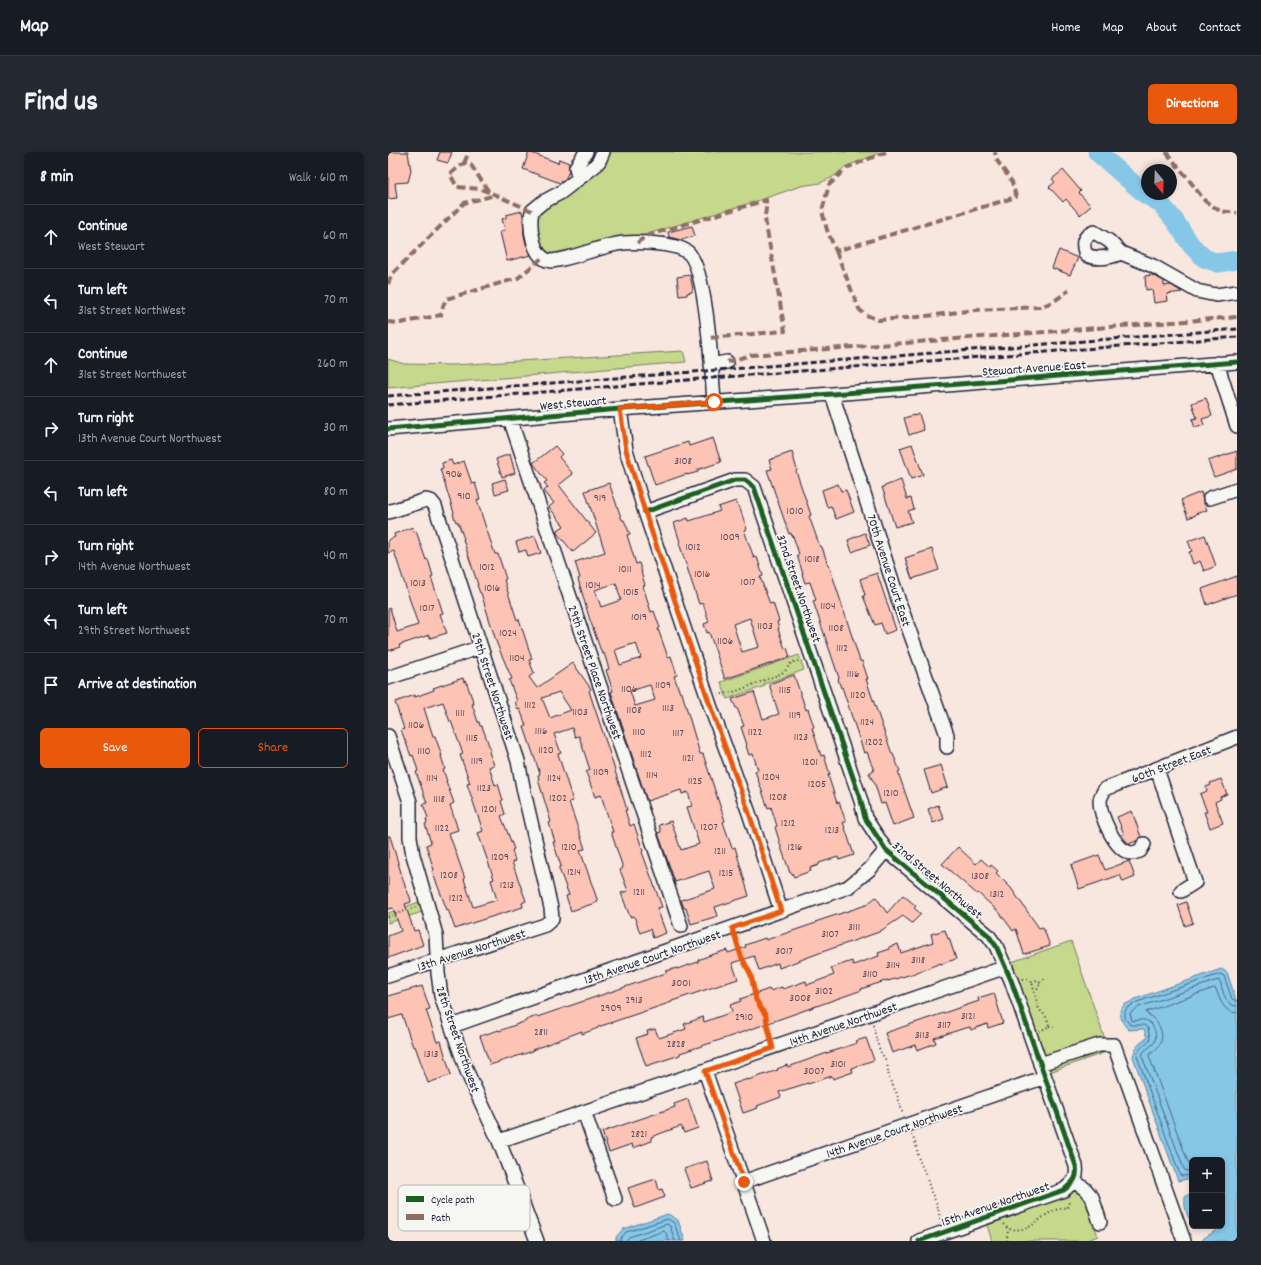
<!DOCTYPE html>
<meta charset="utf-8">
<style>
:root{--surface:#171b24;--page:#242831;--text:#f1f3f6;--muted:#9ea1a6;--line:#363941;--accent:#ea580c}
body{margin:0;font-family:Dekko,sans-serif;background:var(--page);color:var(--text)}
.controls{position:absolute;right:12px;bottom:12px;display:grid;overflow:hidden;border-radius:6px;box-shadow:0 2px 6px #0003}
.controls button{width:36px;height:36px;display:grid;place-items:center;padding:0;border:0;border-bottom:1px solid var(--line);background:var(--surface);color:var(--text);font:20px sans-serif}
.compass{position:absolute;left:753px;top:12px;width:36px;height:36px;border-radius:50%;background:var(--surface);box-shadow:0 2px 6px #0003;rotate:161deg}
.stop{position:absolute;width:12px;height:12px;margin:-9px;border:3px solid #ea580c;border-radius:50%;background:#fff}
.stop.end{background:#ea580c;border-color:#fff;box-shadow:0 1px 4px #0008}
.list{margin:0;padding:0;list-style:none}
h2{display:flex;justify-content:space-between;align-items:center;height:52px;margin:0;padding:0 16px;font-size:17px}
h2 small{font-size:13px;font-weight:400;color:var(--muted)}
.list li{display:grid;grid-template-columns:26px 1fr auto;gap:12px;align-items:center;box-sizing:border-box;height:64px;padding:0 16px;border-top:1px solid var(--line)}
.list b{display:block;font-size:15px;white-space:nowrap}
.list p{margin:0;font-size:13px;white-space:nowrap;color:var(--muted)}
.list em{font-size:13px;font-style:normal;color:var(--muted)}
.actions{display:flex;gap:8px;padding:12px 16px}
.actions a{flex:1;padding:9px 0;border:1px solid var(--accent);border-radius:6px;text-align:center;font-size:14px;color:var(--accent)}
.actions .main{background:var(--accent);color:#fff}
.icon{flex:none;width:22px;height:22px;fill:none;stroke:currentColor;stroke-width:2;stroke-linecap:round;stroke-linejoin:round}
.map{position:relative;flex:none;width:849px;height:1089px;overflow:hidden;border-radius:6px}
header{display:flex;align-items:center;gap:24px;box-sizing:border-box;height:56px;padding:0 20px;background:var(--surface);border-bottom:1px solid var(--line)}
header strong{font-size:19px}
nav{display:flex;gap:22px;margin-inline-start:auto;font-size:14px}
.intro{display:flex;align-items:center;justify-content:space-between;box-sizing:border-box;height:96px;padding:0 24px}
h1{margin:0;font-size:28px}
.button{padding:10px 18px;border-radius:6px;background:var(--accent);color:#fff;font-size:14px;font-weight:700}
main{display:flex;gap:24px;padding:0 24px}
aside{flex:1;background:var(--surface);border-radius:6px;box-shadow:0 2px 6px #0003}
.map>svg:first-child{display:block}
.green{fill:#c5d88c;stroke:#747d64}
.water{fill:#86c7e7;stroke:#5e85a2}
.lines{fill:none;stroke-linecap:round;stroke-linejoin:round}
.shore{stroke:#4a6480;stroke-width:1}
.river{stroke:#86c7e7;stroke-width:19}
.building{fill:#fdc3b4;stroke:#22223b;fill-rule:evenodd}
.minor-casing{stroke:#22223b;stroke-width:16}
.path{stroke:#22223b;stroke-width:2;stroke-dasharray:1 3;stroke-linecap:butt}
.minor{stroke:#f6f6f2;stroke-width:13}
.rail{stroke:#22223b;stroke-width:3;stroke-dasharray:6 3;stroke-linecap:butt}
.quiet{stroke:#8d6e63;stroke-width:4;stroke-dasharray:8 4;stroke-linecap:butt}
.cycleway-casing{stroke:#f6f6f2;stroke-width:8}
.cycleway{stroke:#1b5e20;stroke-width:5}
.route{stroke:#ea580c;stroke-width:5}
.labels{text-anchor:middle;stroke-width:3.5;stroke-linejoin:round;paint-order:stroke}
.number-label{font-size:11px;fill:#594a59}
.street-label{font-size:13px;fill:#22223b;stroke:#f6f6f2}
.key{fill:#f6f6f2;stroke:#b6b6bb;stroke-width:1}
.key-label{font-size:11px;fill:#22223b}
</style>
<header>
<strong>Map</strong>
<nav><a>Home</a><a>Map</a><a>About</a><a>Contact</a></nav>
</header>
<div class="intro"><h1>Find us</h1><a class="button">Directions</a></div>
<main>
<aside>
<h2>8 min<small>Walk · 610 m</small></h2>
<ul class="list">
<li><svg class="icon" aria-label="ahead" viewBox="0 0 24 24"><path d="M12 20V5M6 11l6-6 6 6"/></svg><div><b>Continue</b><p>West Stewart</p></div><em>60 m</em></li>
<li><svg class="icon" aria-label="left" viewBox="0 0 24 24"><path d="M17 20v-9H6M10 6l-5 5 5 5"/></svg><div><b>Turn left</b><p>31st Street NorthWest</p></div><em>70 m</em></li>
<li><svg class="icon" aria-label="ahead" viewBox="0 0 24 24"><path d="M12 20V5M6 11l6-6 6 6"/></svg><div><b>Continue</b><p>31st Street Northwest</p></div><em>260 m</em></li>
<li><svg class="icon" aria-label="right" viewBox="0 0 24 24"><path d="M7 20v-9h11M14 6l5 5-5 5"/></svg><div><b>Turn right</b><p>13th Avenue Court Northwest</p></div><em>30 m</em></li>
<li><svg class="icon" aria-label="left" viewBox="0 0 24 24"><path d="M17 20v-9H6M10 6l-5 5 5 5"/></svg><div><b>Turn left</b></div><em>80 m</em></li>
<li><svg class="icon" aria-label="right" viewBox="0 0 24 24"><path d="M7 20v-9h11M14 6l5 5-5 5"/></svg><div><b>Turn right</b><p>14th Avenue Northwest</p></div><em>40 m</em></li>
<li><svg class="icon" aria-label="left" viewBox="0 0 24 24"><path d="M17 20v-9H6M10 6l-5 5 5 5"/></svg><div><b>Turn left</b><p>29th Street Northwest</p></div><em>70 m</em></li>
<li><svg class="icon" aria-label="arrive" viewBox="0 0 24 24"><path d="M6 21V4h12l-3 4 3 4H6"/></svg><div><b>Arrive at destination</b></div></li>
</ul>
<div class="actions"><a class="main">Save</a><a>Share</a></div>
</aside>
<div class="map">
<svg width="849" height="1089" viewBox="0 0 849 1089">
<rect width="100%" height="100%" fill="#f8e7df"/>
<filter id="ink" filterUnits="userSpaceOnUse"><feTurbulence type="fractalNoise" baseFrequency=".025" numOctaves="2"/><feDisplacementMap in="SourceGraphic" scale="8" xChannelSelector="R" yChannelSelector="G"/><feConvolveMatrix kernelMatrix="1 2 1 2 8 2 1 2 1" color-interpolation-filters="sRGB"/></filter>
<g filter="url(#ink)">
<path class="green" d="M219,0H494L457,15L445,25L432,31L413,34L369,49L263,81L244,88L171,106L156,103L146,69L152,55Z
M295,199L298,210L0,236V207L16,212L65,213Z
M411,503L416,518L376,532L377,534L339,547L333,530Z
M31,750L34,760L0,771V761Z
M683,789L721,899L662,920L624,810Z
M687,1039L696,1045L710,1084L697,1089H604L599,1073L675,1046L680,1044Z"/>
<path class="water" d="M833,817L839,820L849,851V1089H814L816,1086L827,1079L825,1074H834V1008H804V1026L790,1029L745,905C747,895 751,891 759,886L756,877L741,878C734,872 733,867 732,859L736,853L747,847Z
M804,1040V1070C798,1064 796,1054 797,1045Z
M280,1062L290,1068L297,1089H228V1085L235,1077Z"/>
<g class="lines">
<path class="shore" d="M804,1012L800,1010L761,904C763,900 767,899 770,895C779,884 770,867 759,862L758,860L826,836L828,837C832,848 835,860 849,861
M804,1018L798,1019L796,1017L754,904C756,897 760,897 765,892C771,886 766,870 757,868C753,867 748,869 744,869L742,861L751,855L830,828L832,829C835,839 837,854 849,854
M804,1023L794,1024L792,1023L749,904C750,895 757,894 762,887L760,876L756,873H742L737,866V860L739,856L749,850L832,822L836,824L844,847L849,849
M232,1089V1087L238,1080L280,1067L286,1071L293,1089
M237,1089L241,1085L279,1072L282,1074L287,1089
M247,1089L276,1079L278,1081L281,1089"/>
<path class="river" d="M709,0L757,42L772,51L787,69L803,93L816,106L830,111L849,108"/>
</g>
<path class="building" d="M0,0H20L23,19L20,30L7,31L9,46L0,47Z
M52,0H64L60,11L49,8Z
M141,0L170,11L171,7L181,11V19L178,26L172,31L135,17Z
M675,18L693,39L691,41L703,54L692,63L678,47L675,50L661,35L667,30L664,27Z
M134,59L135,64L136,83L138,92L143,103L119,109L112,80L117,78L114,67L118,66V63Z
M304,74L307,84L293,88L281,85L280,80Z
M671,98L690,106L682,123L664,116Z
M302,123L305,137L304,138V140L299,141V143L291,144L289,125Z
M764,123L776,129V134L783,133L794,140L779,142L780,149L766,151L764,137L758,138L757,124Z
M818,246L824,264L814,267L816,273L807,276L804,267L809,266L804,251Z
M531,262L536,278L521,283L516,266L526,263V264Z
M325,286L333,310L309,318L310,320L299,323V322L267,333L257,304L300,290L301,294Z
M524,292L535,323L523,327L512,296Z
M167,294L174,302L171,305L185,322L171,333L208,381L185,400L169,381L168,379L176,374L161,355L166,351L156,339L160,335L156,331L159,329L145,311Z
M849,299V317L826,325L820,309Z
M404,300L409,318L408,319L423,363L421,364L432,395H434L440,413H441L472,509H474L480,527H478L484,545L504,602H505L512,619L510,620L526,666L505,674L497,651L493,652L486,629H485L481,621L486,619L479,600L476,601L454,535L453,536L450,527L451,526L425,449L428,448L422,430L417,431L414,422H415L409,403L411,402L405,384L404,385L403,381L401,382L379,318L384,317L381,308Z
M122,302L127,321L114,325L108,307Z
M63,308L65,313L76,309L84,332L87,331L92,347L89,348L95,367L107,402H110L118,427L116,428L129,468L131,467L144,507L141,508L146,521L141,525L149,536L185,511L203,537L201,539L221,599L239,658H237L242,674L246,672L255,699L254,700L274,755L269,756L278,781L265,786L262,777L252,781L246,764L242,765L233,741L240,739L232,718L235,716L223,680H225L213,643L207,645L198,620L202,618L191,584L187,585L184,576L166,582L173,601L170,602L185,649L181,650L197,697L192,698L210,750L183,759L178,744L181,743L171,717V715L173,714L165,690H167L161,671L163,670L150,627H151L150,623L152,622L136,575L138,574L132,557L130,558L127,550L129,549L121,528L124,527L109,492L93,441H92L89,433H90L75,387H76L70,370H68L65,362L66,361L52,317L55,316L54,311ZM171,540L183,558L162,566L154,546Z
M117,327L121,338L107,342L104,331Z
M513,328L519,347L523,346L526,357L520,359L524,370L507,375L494,335Z
M221,331L234,368H236L242,382L239,383L248,412L251,411L254,420H253L257,433L255,434L263,460L266,459L272,476L270,477L280,505L283,504L289,523L286,524L292,541H294L312,602H315L337,669L335,670L344,696L347,695L361,744L327,755L330,764L303,772L298,756H296L293,748L327,737L321,719L287,730L270,681L273,680L271,673L283,669L293,698L311,692L299,655L304,654L300,640L294,642L293,638L259,649L223,540L225,539L218,518L221,517L216,501L214,502L201,465L190,427L192,426L187,410L217,400L197,339ZM228,431L233,448L213,455L207,438ZM248,491L253,506L232,513L227,498ZM262,533L267,548L247,554L242,539Z
M450,332L453,339L458,338L466,360L448,367L443,354L439,355L434,338Z
M813,340L815,349L819,358L807,362L808,363L800,366L793,348Z
M348,349L350,354H351L359,377L356,378L366,406L369,405L375,424L372,425L382,452L385,451L391,469L389,470L391,477H390L397,497L399,496L402,505L337,527L321,480L319,481L316,472L321,470L315,451L311,452L291,391L292,390L286,371L300,366L301,369L314,365L332,359L330,355ZM362,466L371,495L354,500L345,472Z
M25,375L26,380L28,379L38,408L40,407L45,424L43,425L55,461L52,462L59,481L42,486L41,483L11,493L12,495L0,499V457L2,456L9,480L30,473L6,399L0,401V388L7,385L6,382Z
M477,381L482,393L464,400L460,388Z
M817,383L828,414L816,419L812,409L805,412L801,400L804,399L800,389Z
M147,384L153,401L140,405L138,398L131,400L128,390Z
M544,397L551,418L524,427L517,406Z
M489,421L508,478L497,482L493,471L487,473L475,444L477,443L472,427Z
M849,424V442L819,453L814,437Z
M406,523L418,558L420,557L426,575L424,576L433,604L436,603L442,623H440L449,651L451,650L458,670H455L466,703L451,708L450,705L431,711V713L422,716L423,719L406,725L404,721H402L394,698L387,675L389,674L383,655L380,656L367,619L370,618L365,602L361,603L358,594L359,593L353,575L356,574L349,556H348L344,547L366,540L375,567L391,562L381,532Z
M75,526L76,530L78,529L86,552H84L90,570H91L92,574H94L103,599L101,600L106,613L101,615L107,633L110,632L115,648L113,649L117,662L113,664L126,697L124,698L127,709L124,710L138,749L134,751L135,755L87,770L67,777L60,757L59,758L44,719L46,718L38,693L43,691L37,672L39,671L38,667L40,666L35,652L39,651L28,620L30,619L25,603L23,604L13,578L16,577L7,550L27,543V545L46,538L45,536ZM55,550L62,570L63,569L75,602L72,603L82,631L79,632L95,679L90,681L106,727L103,728L109,748L85,755L76,727H77L61,681L70,678L62,653L66,651L58,629H59L55,618L57,617L53,604H54L47,584H45L36,556Z
M553,613L560,635L543,641L536,618Z
M833,627L839,642L832,645L833,647L827,650L835,671L822,676L816,660H819L812,642L819,639L818,635L823,633L822,631Z
M550,653L556,667L545,671L540,657Z
M744,659L753,685L748,689L741,692L733,683L736,682L729,665Z
M0,684H2L17,734L22,745L23,750L17,752L26,779L30,778L35,793L0,806V784L13,779L5,756L0,757Z
M570,695L588,712L593,707L602,715L603,713L610,719L608,721L623,736L651,776L655,775L662,794L636,802L628,777L625,779L612,761L590,741L589,742L554,712Z
M711,703L717,718L741,709L747,725L735,730L732,723L691,737L683,713Z
M515,743L528,754L526,756L533,762L524,771L515,764L491,780L434,800L391,816L390,811L371,818L366,804L344,811L350,827L284,849V850L210,875V876L194,882V879L144,898L145,899L102,913L92,884L111,878V879L138,869V868L149,864V865L278,821V819L289,816V817L310,810V808L320,804L339,798L340,801L358,795L357,793L377,786L378,788L428,771L427,770L478,753L488,745L499,761Z
M798,750L805,771L797,774L790,753Z
M557,778L560,787L561,786L568,807L553,812V811L524,822L500,829V828L473,837L474,838L338,886L292,901V903L258,914L248,886L260,882L259,879L267,877L271,886L298,877L296,872L315,865L316,870L344,860L342,853L353,849L352,847L381,837L382,839L394,835L395,837L418,829L419,833L446,823L443,816L464,809L465,813L491,804L490,801L502,797L501,795L510,792L513,801L545,790L543,782Z
M34,834L42,857L38,858L49,890L53,889L63,923L40,931L27,894L25,895L14,863L0,867V844Z
M606,841L615,871L600,876L599,872L583,878L582,875L574,877L546,886L548,891L529,898L527,893L504,901L497,881L591,849L590,846Z
M478,886L486,908L463,916L465,920L445,927L444,924L420,932V931L391,940L393,945L369,954L370,956L355,961L345,932L360,927V928L390,918L389,917L399,913L400,915L436,902L469,891L468,889Z
M300,947L310,976L296,981L293,974L263,985L264,989L245,996L244,992L221,1000L214,980L287,955L286,952Z
M319,1009L325,1029L303,1036L296,1017Z
M268,1027L271,1038L274,1037L277,1045L247,1056L240,1036Z"/>
<g class="lines">
<defs>
<path id="minor" d="M215,0L211,9L208,13L172,41L155,50L144,59C141,74 144,108 164,109C188,106 211,94 235,91C250,90 286,91 298,99C319,111 324,223 326,250
M193,25L189,20L188,15L198,0
M733,101C721,106 710,108 698,103C694,92 694,85 706,80L721,89L733,101L765,114L809,139L828,143L849,140
M829,211L849,274
M323,213L339,210
M444,242L511,450L559,583V595
M232,257L238,298L257,360L323,556L361,661L393,759
M122,267L293,774
M0,277L232,257L444,242L849,210
M822,346L849,337
M0,360L38,348L43,349L47,354L130,609L136,640L163,756L164,767L157,773L0,824
M257,360L347,328H357L366,335L473,649L477,666L498,698L600,783L608,794L623,828L688,1014C690,1027 685,1030 676,1038L531,1089
M0,526L93,495
M0,584L22,650V685L25,703L48,783L50,821L53,844L80,922L111,989L149,1089
M769,617L807,730L793,739
M756,692L752,699C749,700 746,701 743,701C727,699 712,663 712,649C712,645 715,641 717,637L849,585
M64,874L460,735L482,717L498,698
M652,912L711,893H726L796,1089
M317,919L376,1089
M196,960L227,1047
M111,989L618,815
M686,1029L697,1037L704,1045L712,1070
M355,1030L657,925"/>
</defs>
<use href="#minor" class="minor-casing"/>
<path class="path" d="M330,543L349,539L392,522L397,519L403,511L413,508
M0,765L28,755
M348,787L353,804L363,823L368,848L378,864L379,872L382,885
M635,827H640L644,830L650,855C655,864 659,861 661,874L658,876L652,879
M644,830L649,828L652,830L651,836L646,837
M652,830L658,826
M485,873L488,887L492,899L499,910L501,926L509,942L515,963
M661,874L668,876
M524,983L528,993L531,1008L538,1023L543,1040L549,1052L553,1070
M616,1072L620,1077C646,1080 645,1069 665,1059C669,1057 675,1056 680,1055L681,1052L680,1049
M619,1089L620,1077"/>
<use href="#minor" class="minor"/>
<path class="rail" d="M0,244L849,177
M0,253L324,226L849,185"/>
<path class="quiet" d="M498,0L458,16L441,33L434,59L439,78L448,99L628,45L624,30L608,7L607,0
M778,0L798,24L817,49L832,59L849,61
M76,11L81,0
M101,40L92,37L69,35L62,22L76,11L83,13L101,40L144,59
M249,91L258,84L378,48C379,55 377,60 377,67L397,179L320,186
M448,99L471,157L476,162L490,168L530,165L587,158L652,155L665,150L681,138
M0,132L4,122L76,51L108,43
M0,170L12,171L53,163L55,154L58,147L130,126L154,106
M339,210L363,203L849,165"/>
<defs>
<path id="cycleway" d="M0,277L232,257L444,242L849,210
M257,360L347,328H357L366,335L473,649L477,666L498,698L600,783L608,794L623,828L688,1014C690,1027 685,1030 676,1038L531,1089"/>
</defs>
<use href="#cycleway" class="cycleway-casing"/>
<use href="#cycleway" class="cycleway"/>
</g>
</g>
<g class="lines" filter="url(#ink)">
<path class="route" d="M326,250L232,257L238,298L257,360L323,556L361,661L393,759L344,776L353,804L363,823L368,848L378,864L379,872L385,896L317,919L356,1030"/>
</g>
<g class="labels">
<g class="number-label">
<text x="295" y="312">3108</text>
<text x="66" y="325">906</text>
<text x="76" y="347">910</text>
<text x="212" y="349">919</text>
<text x="407" y="362">1010</text>
<text x="342" y="388">1009</text>
<text x="305" y="398">1012</text>
<text x="424" y="410">1018</text>
<text x="99" y="418">1012</text>
<text x="237" y="420">1011</text>
<text x="314" y="425">1016</text>
<text x="360" y="433">1017</text>
<text x="30" y="434">1013</text>
<text x="205" y="436">1014</text>
<text x="104" y="439">1016</text>
<text x="243" y="443">1015</text>
<text x="440" y="457">1104</text>
<text x="39" y="459">1017</text>
<text x="251" y="468">1019</text>
<text x="377" y="477">1103</text>
<text x="448" y="479">1108</text>
<text x="120" y="484">1024</text>
<text x="337" y="492">1106</text>
<text x="454" y="499">1112</text>
<text x="129" y="509">1104</text>
<text x="465" y="525">1116</text>
<text x="275" y="536">1109</text>
<text x="241" y="540">1106</text>
<text x="397" y="541">1115</text>
<text x="470" y="546">1120</text>
<text x="142" y="556">1112</text>
<text x="280" y="559">1113</text>
<text x="246" y="561">1108</text>
<text x="192" y="563">1103</text>
<text x="72" y="564">1111</text>
<text x="407" y="566">1119</text>
<text x="479" y="573">1124</text>
<text x="28" y="576">1106</text>
<text x="153" y="582">1116</text>
<text x="251" y="583">1110</text>
<text x="367" y="583">1122</text>
<text x="290" y="584">1117</text>
<text x="413" y="588">1123</text>
<text x="84" y="589">1115</text>
<text x="486" y="593">1202</text>
<text x="158" y="601">1120</text>
<text x="36" y="602">1110</text>
<text x="258" y="605">1112</text>
<text x="300" y="609">1121</text>
<text x="89" y="612">1119</text>
<text x="422" y="613">1201</text>
<text x="213" y="623">1109</text>
<text x="264" y="626">1114</text>
<text x="383" y="628">1204</text>
<text x="44" y="629">1114</text>
<text x="166" y="629">1124</text>
<text x="307" y="632">1125</text>
<text x="429" y="635">1205</text>
<text x="96" y="639">1123</text>
<text x="503" y="644">1210</text>
<text x="390" y="648">1208</text>
<text x="170" y="649">1202</text>
<text x="51" y="650">1118</text>
<text x="101" y="660">1201</text>
<text x="400" y="674">1212</text>
<text x="321" y="678">1207</text>
<text x="54" y="679">1122</text>
<text x="444" y="681">1213</text>
<text x="181" y="698">1210</text>
<text x="407" y="698">1216</text>
<text x="332" y="702">1211</text>
<text x="112" y="708">1209</text>
<text x="186" y="723">1214</text>
<text x="338" y="724">1215</text>
<text x="61" y="726">1208</text>
<text x="592" y="727">1308</text>
<text x="119" y="736">1213</text>
<text x="251" y="743">1211</text>
<text x="609" y="745">1312</text>
<text x="68" y="749">1212</text>
<text x="466" y="778">3111</text>
<text x="442" y="785">3107</text>
<text x="396" y="802">3017</text>
<text x="530" y="811">3118</text>
<text x="505" y="816">3114</text>
<text x="482" y="825">3110</text>
<text x="293" y="834">3001</text>
<text x="436" y="842">3102</text>
<text x="412" y="849">3008</text>
<text x="246" y="851">2913</text>
<text x="223" y="859">2909</text>
<text x="580" y="867">3121</text>
<text x="356" y="868">2910</text>
<text x="556" y="876">3117</text>
<text x="153" y="883">2811</text>
<text x="534" y="886">3113</text>
<text x="288" y="895">2828</text>
<text x="43" y="905">1313</text>
<text x="450" y="915">3101</text>
<text x="426" y="922">3007</text>
<text x="251" y="985">2821</text>
</g>
<g class="street-label">
<text transform="translate(646 215) rotate(-4)" y="5">Stewart Avenue East</text>
<text transform="translate(185 250) rotate(-5)" y="5">West Stewart</text>
<text transform="translate(502 418) rotate(72)" y="5">70th Avenue Court East</text>
<text transform="translate(412 436) rotate(71)" y="5">32nd Street Northwest</text>
<text transform="translate(208 520) rotate(71)" y="5">29th Street Place Northwest</text>
<text transform="translate(106 534) rotate(72)" y="5">29th Street Northwest</text>
<text transform="translate(783 611) rotate(-21)" y="5">60th Street East</text>
<text transform="translate(550 727) rotate(40)" y="5">32nd Street Northwest</text>
<text transform="translate(83 797) rotate(-18)" y="5">13th Avenue Northwest</text>
<text transform="translate(264 804) rotate(-19)" y="5">13th Avenue Court Northwest</text>
<text transform="translate(455 871) rotate(-19)" y="5">14th Avenue Northwest</text>
<text transform="translate(71 887) rotate(71)" y="5">28th Street Northwest</text>
<text transform="translate(506 978) rotate(-19)" y="5">14th Avenue Court Northwest</text>
<text transform="translate(607 1051) rotate(-19)" y="5">15th Avenue Northwest</text>
</g>
</g>
<rect x="10" y="1033" width="132" height="46" rx="6" class="key"/>
<rect x="18" y="1044" width="18" height="6" fill="#1b5e20"/>
<rect x="18" y="1062" width="18" height="6" fill="#8d6e63"/>
<g class="key-label">
<text x="43" y="1051">Cycle path</text>
<text x="43" y="1069">Path</text>
</g>
</svg>
<div class="controls">
<button>+</button>
<button>−</button>
</div>
<svg class="compass" viewBox="-18 -18 36 36"><path d="M0-13l5 13h-10z" fill="#e53935"/><path d="M0 13l5-13h-10z" fill="#9ea1a6"/></svg>
<div class="stop" style="left:326px;top:250px"></div>
<div class="stop end" style="left:356px;top:1030px"></div>
</div>
</main>
